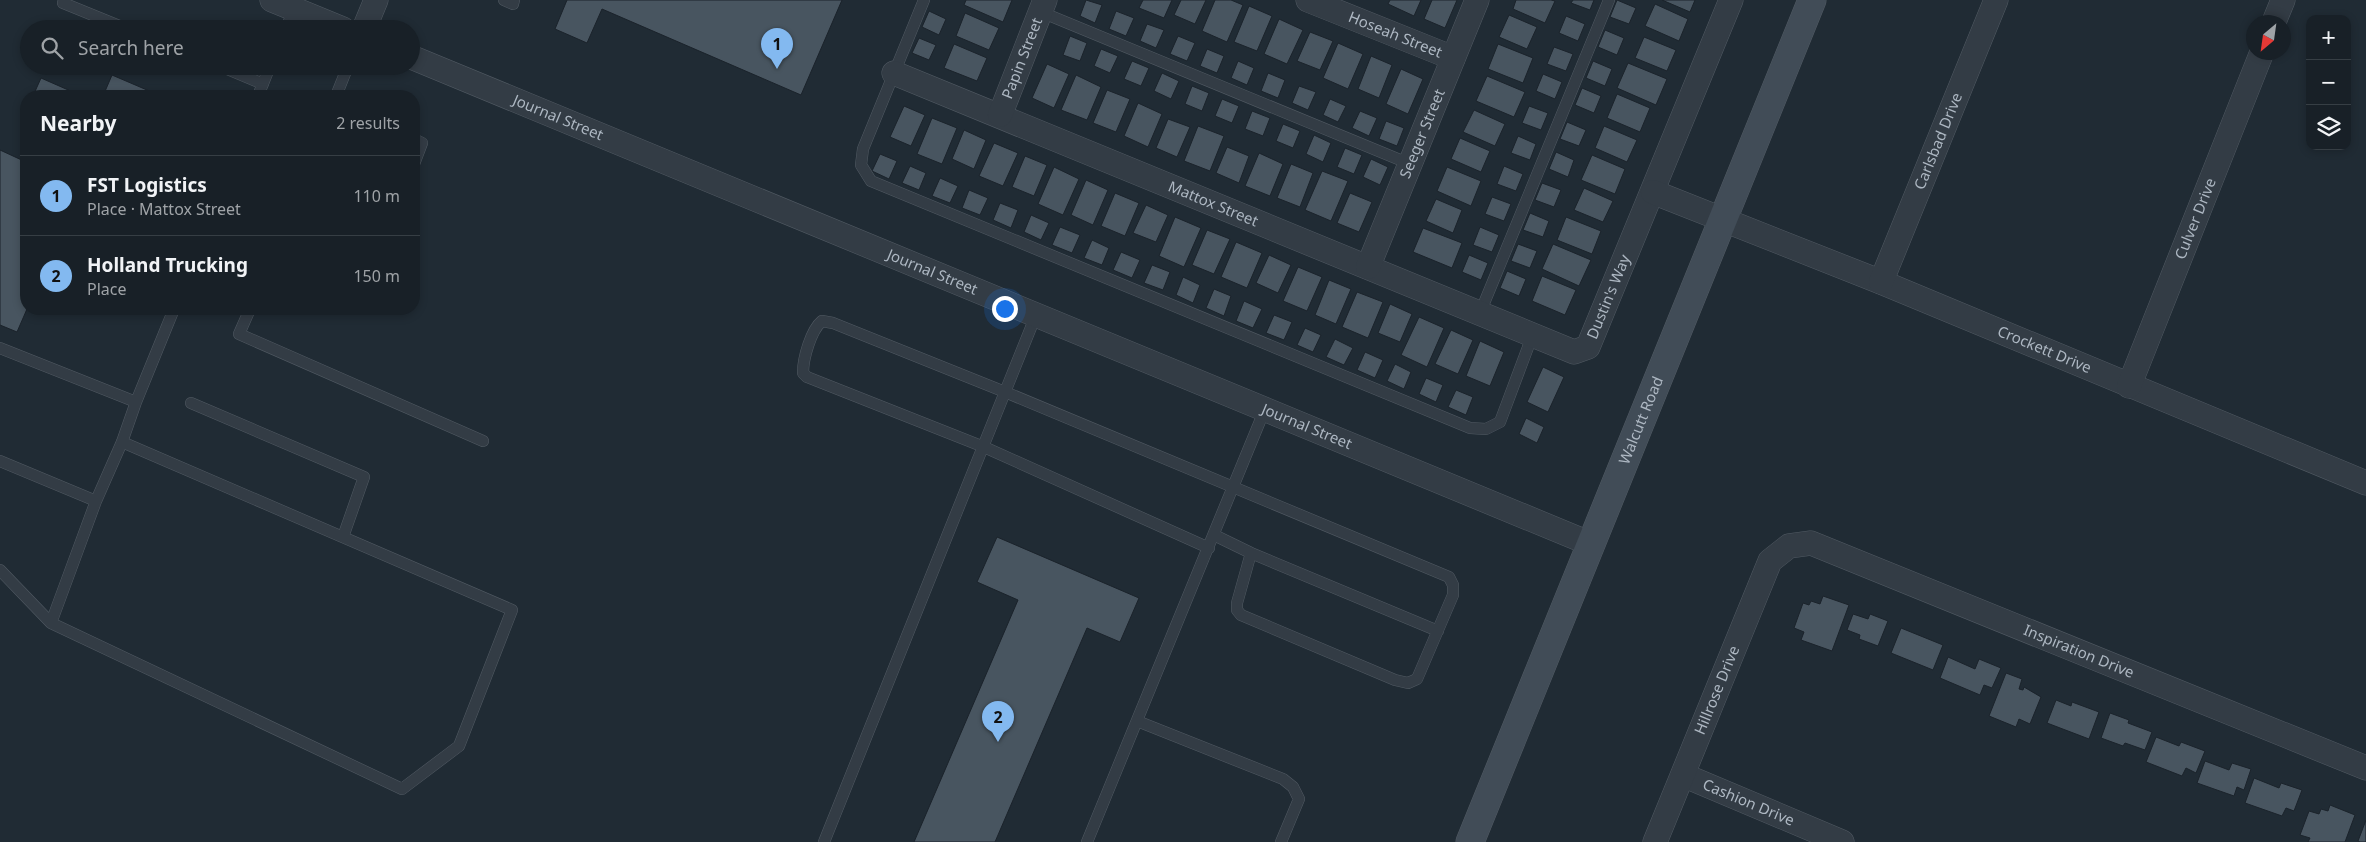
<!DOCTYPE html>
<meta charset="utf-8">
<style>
:root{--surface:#182027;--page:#252d33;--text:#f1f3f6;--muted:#9fa3a7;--line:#363e44;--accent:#83b9f0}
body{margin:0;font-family:"Noto Sans",sans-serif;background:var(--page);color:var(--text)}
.controls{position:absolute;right:15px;top:15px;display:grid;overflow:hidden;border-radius:10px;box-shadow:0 2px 8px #0003}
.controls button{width:45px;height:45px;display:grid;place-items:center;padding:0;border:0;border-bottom:1px solid var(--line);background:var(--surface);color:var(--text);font:25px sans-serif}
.compass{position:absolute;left:2246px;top:15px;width:45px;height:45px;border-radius:50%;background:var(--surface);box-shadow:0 2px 8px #0003;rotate:209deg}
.you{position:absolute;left:1004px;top:308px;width:18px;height:18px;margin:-12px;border:4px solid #fff;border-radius:50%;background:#1a73e8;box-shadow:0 0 0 8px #1a73e833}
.badge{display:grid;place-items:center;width:32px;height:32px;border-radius:50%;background:var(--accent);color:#111;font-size:16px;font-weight:700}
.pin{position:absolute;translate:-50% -41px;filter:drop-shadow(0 1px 2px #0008)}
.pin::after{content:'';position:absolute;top:26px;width:18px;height:15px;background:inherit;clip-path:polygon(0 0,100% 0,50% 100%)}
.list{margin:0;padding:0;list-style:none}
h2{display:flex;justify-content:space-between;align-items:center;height:65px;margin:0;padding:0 20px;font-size:21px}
h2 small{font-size:16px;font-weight:400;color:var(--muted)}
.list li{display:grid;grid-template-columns:32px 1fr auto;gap:15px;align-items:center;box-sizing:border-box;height:80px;padding:0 20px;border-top:1px solid var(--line)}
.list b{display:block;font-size:19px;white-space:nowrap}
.list p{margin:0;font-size:16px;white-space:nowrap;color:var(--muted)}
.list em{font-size:16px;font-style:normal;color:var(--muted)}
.icon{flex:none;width:28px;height:28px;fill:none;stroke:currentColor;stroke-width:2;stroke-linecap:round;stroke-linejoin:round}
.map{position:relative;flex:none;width:2366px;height:842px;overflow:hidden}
.search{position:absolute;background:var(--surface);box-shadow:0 2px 8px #0003;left:20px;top:20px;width:400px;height:55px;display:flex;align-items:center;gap:12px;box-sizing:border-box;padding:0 18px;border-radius:28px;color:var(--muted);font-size:19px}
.panel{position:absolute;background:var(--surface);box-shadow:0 2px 8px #0003;left:20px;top:90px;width:400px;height:225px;border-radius:20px}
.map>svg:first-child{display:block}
.building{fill:#485560;stroke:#1b232b}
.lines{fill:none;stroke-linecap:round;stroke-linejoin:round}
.lane-casing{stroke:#515a63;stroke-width:12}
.street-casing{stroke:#515a63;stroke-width:25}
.secondary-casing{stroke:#515a63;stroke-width:29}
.lane{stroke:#333c45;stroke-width:11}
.street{stroke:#333c45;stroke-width:24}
.secondary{stroke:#414c57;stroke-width:28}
.labels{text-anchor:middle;stroke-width:4;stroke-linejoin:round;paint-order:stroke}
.street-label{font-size:15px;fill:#adb7c2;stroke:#192129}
</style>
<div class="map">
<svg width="2366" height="842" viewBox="0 0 2366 842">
<rect width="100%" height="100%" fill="#202b34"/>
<path class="building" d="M567,0H842L801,95L602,9L587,43L555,29Z
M966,0H1012L1003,22L964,5Z
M1086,0L1102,5L1095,23L1080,16Z
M1143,0H1172L1164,18L1139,8Z
M1181,0H1206L1195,24L1174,15Z
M1215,0H1231L1243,5L1227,42L1202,31Z
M1390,0H1421L1414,16L1388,4Z
M1432,0H1457L1445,28L1424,19Z
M1516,0H1551L1555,1L1545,23L1513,9Z
M1573,0H1594L1590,10L1571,3Z
M1617,0L1636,8L1629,24L1610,17Z
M1662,0H1695L1690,12Z
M1655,4L1688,19L1679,41L1645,26Z
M1249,6L1272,16L1257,51L1234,42Z
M929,11L946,19L939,35L922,27Z
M1116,11L1134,18L1126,36L1109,29Z
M965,13L999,28L989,50L956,36Z
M1509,15L1537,27L1527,49L1499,37Z
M1566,16L1585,24L1578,41L1559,33Z
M1279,19L1303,30L1287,64L1264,54Z
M1147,24L1164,30L1156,48L1140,41Z
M1605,30L1624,38L1617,55L1598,47Z
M1310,32L1333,41L1320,70L1297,61Z
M1070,36L1087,43L1080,61L1063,55Z
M1178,36L1195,43L1187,61L1170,54Z
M1644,37L1676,50L1667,71L1635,58Z
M919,38L936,45L929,60L912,53Z
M1338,43L1363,54L1348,89L1323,78Z
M954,44L987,58L977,81L944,68Z
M1498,44L1533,58L1523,83L1488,69Z
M1554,47L1573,54L1566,71L1547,64Z
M1101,49L1118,56L1110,73L1094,66Z
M1207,49L1224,56L1217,73L1200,66Z
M1371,56L1392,65L1379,98L1358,89Z
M1132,61L1149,68L1141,86L1124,79Z
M1238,61L1254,68L1247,85L1231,78Z
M1593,61L1612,69L1605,86L1586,78Z
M1628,63L1667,79L1656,105L1617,88Z
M1047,64L1069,74L1054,108L1032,98Z
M1401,69L1423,79L1408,114L1386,104Z
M1162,73L1179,81L1171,99L1154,91Z
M1268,73L1285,80L1278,98L1261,91Z
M1543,74L1562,82L1555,99L1536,91Z
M112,75L161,96H103Z
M1076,75L1101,87L1087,120L1061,110Z
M1487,76L1525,92L1514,117L1476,101Z
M41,78L82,96H33Z
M1192,86L1209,93L1202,111L1185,104Z
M1299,86L1316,92L1308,110L1292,103Z
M1582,88L1601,96L1594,113L1575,105Z
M1107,90L1130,99L1116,132L1093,123Z
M1617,94L1650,108L1640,132L1607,118Z
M1222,99L1239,106L1232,123L1215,116Z
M1330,99L1346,106L1338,122L1323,115Z
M1138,103L1162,114L1148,147L1124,136Z
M904,106L925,115L911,146L890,137Z
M1529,106L1548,113L1541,130L1522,123Z
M1474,110L1505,124L1495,146L1463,132Z
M26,111V123L22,121Z
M1252,111L1270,118L1263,136L1245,129Z
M1360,111L1377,118L1369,136L1352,128Z
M932,118L957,128L942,164L917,154Z
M1168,119L1190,127L1177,157L1156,148Z
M1386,121L1404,128L1397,146L1379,139Z
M1567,122L1586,130L1579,146L1560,139Z
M1283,124L1300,131L1293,148L1276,141Z
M1198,126L1224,136L1210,171L1184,161Z
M1604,126L1637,140L1627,162L1595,148Z
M964,130L986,140L974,169L952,159Z
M1314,135L1331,143L1323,162L1306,154Z
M1518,136L1536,144L1530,160L1511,153Z
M1460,138L1490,151L1481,172L1451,159Z
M994,143L1018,153L1003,186L979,176Z
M1227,147L1249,156L1239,183L1216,173Z
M1345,148L1362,155L1354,174L1337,167Z
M0,150L26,162L27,309L17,332L0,325Z
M1556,152L1574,160L1568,177L1549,169Z
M1259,153L1283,164L1270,196L1245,186Z
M880,154L897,161L889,179L872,171Z
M1592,155L1625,169L1615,194L1581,180Z
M1025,156L1047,165L1034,196L1012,187Z
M1371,159L1388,167L1380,185L1363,177Z
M1291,164L1313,173L1300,207L1277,198Z
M910,166L926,173L919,190L902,183Z
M1504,166L1523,174L1516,191L1497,184Z
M1054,167L1079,179L1063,215L1038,204Z
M1447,167L1481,181L1471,206L1437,191Z
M1322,171L1348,181L1331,221L1305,210Z
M940,178L958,186L950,203L932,196Z
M1086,180L1108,190L1093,225L1071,215Z
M1542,183L1561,190L1554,207L1535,200Z
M1584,188L1613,201L1603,222L1574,210Z
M969,190L988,198L980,215L962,208Z
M1115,193L1139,203L1125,236L1101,226Z
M1350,193L1372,202L1359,232L1337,223Z
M1492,197L1511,204L1504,221L1485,214Z
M1436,199L1462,210L1453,233L1426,221Z
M1000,203L1018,210L1011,228L993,220Z
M1146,205L1168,215L1156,242L1133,233Z
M1530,213L1549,221L1543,237L1523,230Z
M1031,215L1049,223L1041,240L1024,232Z
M1175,217L1201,228L1184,267L1159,256Z
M1566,217L1601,231L1592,254L1557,240Z
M1060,227L1080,235L1072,253L1052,245Z
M1480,227L1499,235L1492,252L1473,245Z
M1423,228L1462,243L1452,268L1413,252Z
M1207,230L1230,239L1214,274L1192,265Z
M1092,240L1109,248L1102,265L1084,258Z
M1236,242L1262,253L1247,288L1221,277Z
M1518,244L1537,251L1530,268L1511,261Z
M1553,244L1591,260L1579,286L1542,269Z
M1121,252L1140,260L1132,278L1113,270Z
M1269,255L1291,265L1278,293L1256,283Z
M1469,255L1488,263L1481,280L1462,272Z
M1152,265L1170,272L1163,290L1144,283Z
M1298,267L1322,277L1307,311L1283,301Z
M1507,271L1526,279L1519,296L1500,288Z
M1542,276L1576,290L1565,315L1532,301Z
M1183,277L1200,285L1193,303L1176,295Z
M1329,280L1351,289L1336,324L1315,315Z
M1214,289L1231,296L1224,316L1206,308Z
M1357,292L1383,302L1368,338L1342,327Z
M1244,301L1262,309L1253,328L1236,321Z
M1390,304L1412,314L1400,342L1378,333Z
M1274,315L1292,322L1284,340L1266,333Z
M1419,317L1444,328L1427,367L1401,355Z
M1305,328L1321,335L1313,352L1297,345Z
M1451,330L1473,340L1458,374L1435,364Z
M1335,339L1353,348L1344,365L1326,357Z
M1480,341L1504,352L1490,386L1466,376Z
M1365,352L1383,360L1375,378L1357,370Z
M1395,364L1411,372L1404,389L1387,381Z
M1543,367L1564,377L1548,412L1527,402Z
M1426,378L1443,385L1436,402L1419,394Z
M1456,390L1473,397L1466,415L1448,407Z
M1526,418L1544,427L1537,443L1519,434Z
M997,537L1139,598L1120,642L1087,628L995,842H914L1018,600L977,582Z
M1823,596L1849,605L1832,651L1801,640L1804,632L1794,628L1803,603L1809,605L1811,601L1820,604Z
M1853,614L1868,619L1870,614L1888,621L1878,646L1859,639L1860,635L1847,630Z
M1901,628L1943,645L1933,670L1891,653Z
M1948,657L1975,669L1979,659L2001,668L1992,688L1984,685L1980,695L1940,678Z
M2006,673L2022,679L2019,689L2023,690L2024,687L2041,697L2030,724L2019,719L2016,727L1989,716Z
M2056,700L2071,706L2072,702L2099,712L2089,739L2047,723Z
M2110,713L2129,720L2128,723L2152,732L2145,750L2125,743L2123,746L2101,738Z
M2156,737L2179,746L2181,742L2205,751L2196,773L2186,768L2182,776L2146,762Z
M2205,761L2229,770L2232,763L2251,769L2244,790L2237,787L2234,796L2197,783Z
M2254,778L2279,788L2281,783L2302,790L2294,811L2286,808L2282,816L2245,803Z
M2330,805L2355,815L2345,842H2308L2310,838L2300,835L2309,811L2319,814L2321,809L2328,811Z
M2366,820V842H2360L2358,841Z"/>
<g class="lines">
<defs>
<path id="lane" d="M504,0L513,4L514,0
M924,0L863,149L861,165L871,181L1470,428L1486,429L1500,422L1533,334
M63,3L127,29
M1041,12L1410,164
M286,29L294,9
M220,66L263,84
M258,96L270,66
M336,96L348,66
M414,139L422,143L414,164
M250,309L239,334L483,441
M1480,313L1609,0
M0,348L136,402
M191,403L364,477L343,537
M0,461L96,501
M1209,548L984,447L807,377L803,373C803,358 811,330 822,321L833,323L1005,392L1449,577L1453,585V595L1417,679L1408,683L1395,680L1241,615L1237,610V603L1251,553L1214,535
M1251,553L1438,631
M0,570L51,623L96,501L122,442L136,402L174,309
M51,623L402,789L459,746L512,610L122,442
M1137,721L1283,779L1293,787L1299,799L1281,842
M824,842L1036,315
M1087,842L1265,409"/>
<g id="street">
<path d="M272,0L343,29"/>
<path id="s1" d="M1308,0L1453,58"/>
<path d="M2274,22L2283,0"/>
<path d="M364,29L376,0"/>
<path id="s2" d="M411,57L1591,544"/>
<path id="s3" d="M894,73L1574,352L1588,347L1731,0"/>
<path id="s4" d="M1000,115L1045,0"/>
<path id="s5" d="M1653,192L1881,282L2366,483"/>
<path id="s6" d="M1368,267L1477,0"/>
<path id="s7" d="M1881,282L1996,0"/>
<path id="s8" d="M2129,386L2262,52"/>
<path id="s9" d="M1683,775L1842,842"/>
<path id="s10" d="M1655,842L1770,561L1789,546L1811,543L2366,768"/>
</g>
<g id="secondary">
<path id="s11" d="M1470,842L1812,0"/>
</g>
</defs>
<use href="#lane" class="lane-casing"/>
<use href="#street" class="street-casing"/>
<use href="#secondary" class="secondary-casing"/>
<use href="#lane" class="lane"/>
<use href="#street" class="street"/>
<use href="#secondary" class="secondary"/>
</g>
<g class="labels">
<g class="street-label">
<text dy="5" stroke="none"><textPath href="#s1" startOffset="94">Hoseah Street</textPath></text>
<text dy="5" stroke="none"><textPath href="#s4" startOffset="61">Papin Street</textPath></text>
<text dy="5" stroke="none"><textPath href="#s2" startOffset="159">Journal Street</textPath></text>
<text dy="5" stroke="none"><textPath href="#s6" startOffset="144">Seeger Street</textPath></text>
<text dy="5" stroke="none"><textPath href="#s7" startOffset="152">Carlsbad Drive</textPath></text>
<text dy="5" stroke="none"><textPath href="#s3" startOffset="345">Mattox Street</textPath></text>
<text dy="5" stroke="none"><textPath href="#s8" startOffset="180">Culver Drive</textPath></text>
<text dy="5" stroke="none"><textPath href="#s2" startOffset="564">Journal Street</textPath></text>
<text dy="5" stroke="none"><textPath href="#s3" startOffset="804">Dustin's Way</textPath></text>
<text dy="5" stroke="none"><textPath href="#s5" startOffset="422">Crockett Drive</textPath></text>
<text dy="5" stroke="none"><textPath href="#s11" startOffset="455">Walcutt Road</textPath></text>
<text dy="5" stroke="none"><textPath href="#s2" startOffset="969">Journal Street</textPath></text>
<text dy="5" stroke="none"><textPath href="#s10" startOffset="639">Inspiration Drive</textPath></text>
<text dy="5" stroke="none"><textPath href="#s10" startOffset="164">Hillrose Drive</textPath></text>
<text dy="5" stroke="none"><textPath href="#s9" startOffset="71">Cashion Drive</textPath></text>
</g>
</g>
</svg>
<div class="controls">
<button>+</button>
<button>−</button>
<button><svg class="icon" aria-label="layers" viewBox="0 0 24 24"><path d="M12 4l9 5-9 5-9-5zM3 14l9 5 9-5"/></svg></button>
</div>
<svg class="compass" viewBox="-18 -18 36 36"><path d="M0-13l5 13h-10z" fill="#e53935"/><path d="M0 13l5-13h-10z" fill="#9fa3a7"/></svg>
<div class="you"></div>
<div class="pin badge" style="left:777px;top:69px">1</div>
<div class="pin badge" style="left:998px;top:742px">2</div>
<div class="search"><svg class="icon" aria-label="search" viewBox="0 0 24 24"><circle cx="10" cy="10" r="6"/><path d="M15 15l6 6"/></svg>Search here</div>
<section class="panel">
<h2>Nearby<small>2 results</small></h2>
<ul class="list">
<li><span class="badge">1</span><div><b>FST Logistics</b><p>Place · Mattox Street</p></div><em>110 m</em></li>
<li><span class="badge">2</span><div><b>Holland Trucking</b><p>Place</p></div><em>150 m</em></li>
</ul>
</section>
</div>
